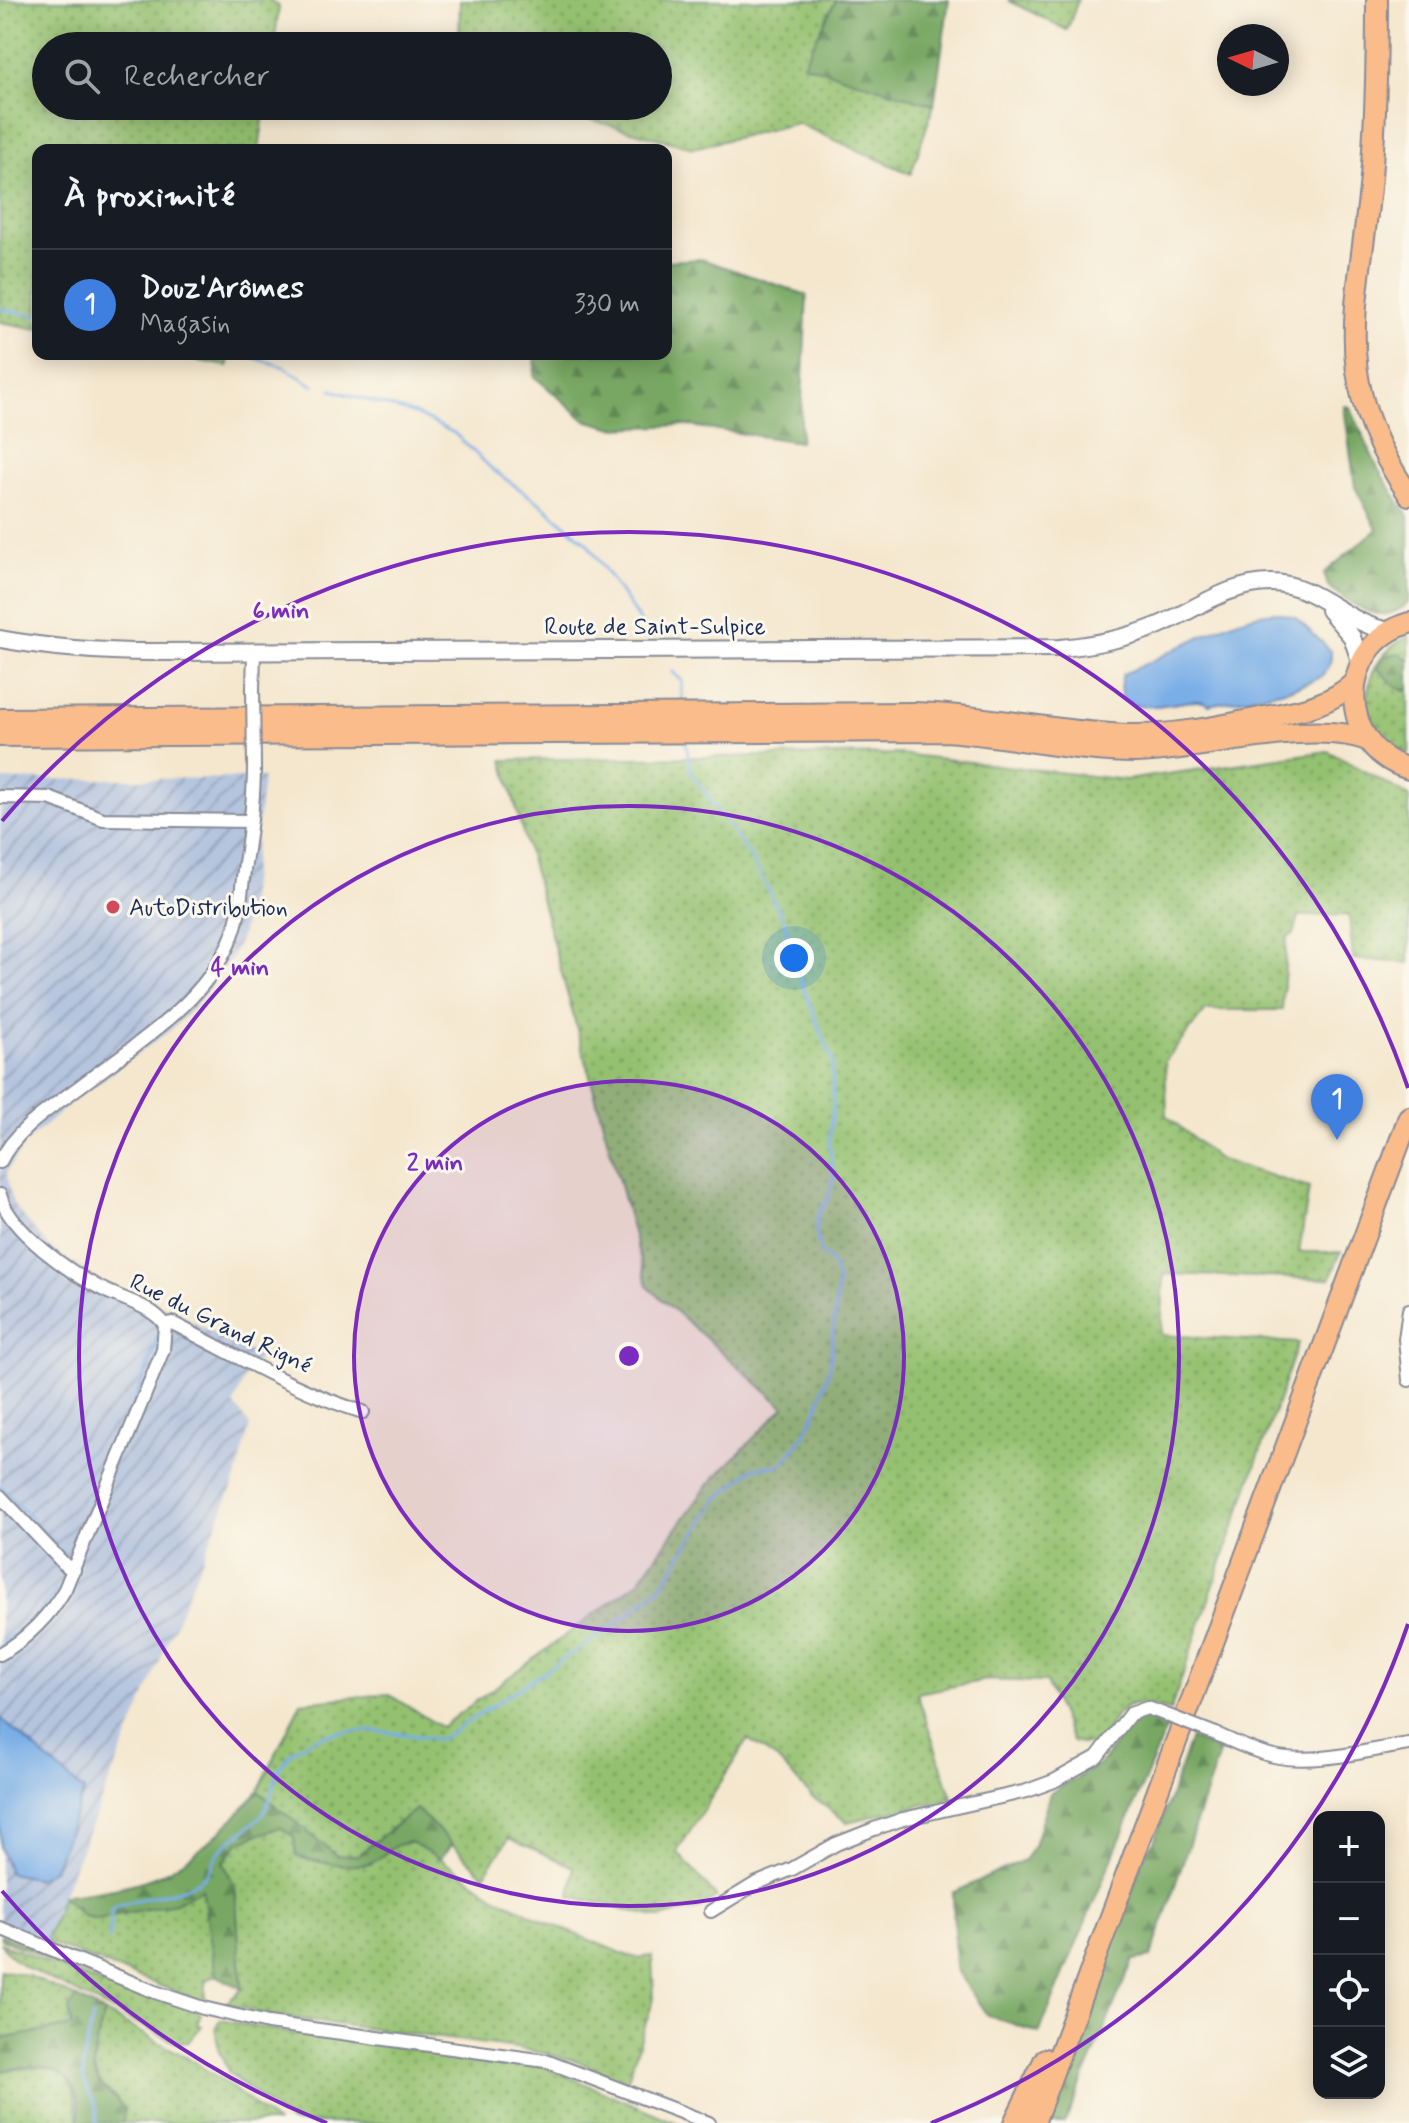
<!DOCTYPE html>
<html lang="fr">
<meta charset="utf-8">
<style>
:root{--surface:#171b24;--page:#20242c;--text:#f1f3f6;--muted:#9ea1a6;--line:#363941;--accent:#d1495b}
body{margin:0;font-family:Mynerve,sans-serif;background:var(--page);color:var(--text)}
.controls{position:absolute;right:24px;bottom:24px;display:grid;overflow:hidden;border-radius:16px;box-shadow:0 4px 20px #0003}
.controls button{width:72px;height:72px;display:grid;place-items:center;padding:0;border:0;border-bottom:2px solid var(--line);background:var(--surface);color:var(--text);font:40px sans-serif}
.compass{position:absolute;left:1217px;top:24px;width:72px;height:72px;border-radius:50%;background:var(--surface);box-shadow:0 4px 20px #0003;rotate:275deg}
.you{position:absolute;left:794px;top:958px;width:28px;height:28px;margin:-20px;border:6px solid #fff;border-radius:50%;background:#1a73e8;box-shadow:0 0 0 12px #1a73e833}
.badge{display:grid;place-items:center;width:52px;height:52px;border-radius:50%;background:var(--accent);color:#fff;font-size:26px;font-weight:700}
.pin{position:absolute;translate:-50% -66px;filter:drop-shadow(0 2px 4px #0008)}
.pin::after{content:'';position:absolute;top:42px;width:28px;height:24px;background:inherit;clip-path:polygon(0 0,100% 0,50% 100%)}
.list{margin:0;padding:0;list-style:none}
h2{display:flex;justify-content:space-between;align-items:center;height:104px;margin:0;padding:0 32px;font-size:34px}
h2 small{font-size:26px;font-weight:400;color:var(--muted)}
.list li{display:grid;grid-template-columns:52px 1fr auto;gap:24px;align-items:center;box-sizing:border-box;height:112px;padding:0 32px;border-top:2px solid var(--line)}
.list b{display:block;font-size:30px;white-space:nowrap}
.list p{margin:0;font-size:26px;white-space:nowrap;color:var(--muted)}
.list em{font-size:26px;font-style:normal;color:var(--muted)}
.icon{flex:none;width:44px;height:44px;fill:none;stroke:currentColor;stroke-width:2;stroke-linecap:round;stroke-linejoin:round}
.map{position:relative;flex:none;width:1409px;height:2123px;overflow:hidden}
.search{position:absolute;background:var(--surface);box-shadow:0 4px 20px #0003;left:32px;top:32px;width:640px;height:88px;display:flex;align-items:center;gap:20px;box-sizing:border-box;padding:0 28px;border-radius:44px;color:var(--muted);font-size:30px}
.panel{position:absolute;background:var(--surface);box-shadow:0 4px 20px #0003;left:32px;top:144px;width:640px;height:216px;border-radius:16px}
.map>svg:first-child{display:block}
.industrial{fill:url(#industrial-furrows)}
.grass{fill:url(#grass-dots);stroke:#587867;stroke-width:2}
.forest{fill:url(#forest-firs);stroke:#496b60;stroke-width:2}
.water{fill:#79aee7;stroke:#4a6ea2;stroke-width:2}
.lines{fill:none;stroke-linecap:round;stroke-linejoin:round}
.stream{stroke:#79aee7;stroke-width:3}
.minor-casing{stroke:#888b96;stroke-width:16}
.tertiary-casing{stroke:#888b96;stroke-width:20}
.primary-casing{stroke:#888b96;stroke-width:24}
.trunk-casing{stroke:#888b96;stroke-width:24}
.minor{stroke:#fff;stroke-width:12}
.tertiary{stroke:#fff;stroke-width:16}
.primary{stroke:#fabc8b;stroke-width:20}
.trunk{stroke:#fabc8b;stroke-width:20}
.minor-bridge-casing{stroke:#888b96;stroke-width:16;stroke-linecap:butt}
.minor-bridge{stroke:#fff;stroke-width:12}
.ring{fill:none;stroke:#7b2cbf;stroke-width:4}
.poi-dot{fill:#d1495b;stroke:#fbf7ec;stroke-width:3}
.labels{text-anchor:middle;stroke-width:6;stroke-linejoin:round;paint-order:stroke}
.street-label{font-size:24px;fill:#1b2f5e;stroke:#fbf7ec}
.poi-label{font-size:24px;fill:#1b2f5e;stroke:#fbf7ec;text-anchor:start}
.centre{fill:#7b2cbf;stroke:#fbf7ec;stroke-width:4}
.ring-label{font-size:24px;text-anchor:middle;font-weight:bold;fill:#7b2cbf;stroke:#fbf7ec;stroke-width:6;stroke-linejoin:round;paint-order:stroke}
</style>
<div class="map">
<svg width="1409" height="2123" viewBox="0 0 1409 2123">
<defs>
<pattern id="industrial-furrows" width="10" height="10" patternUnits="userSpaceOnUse" patternTransform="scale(2)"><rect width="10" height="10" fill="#b6c5de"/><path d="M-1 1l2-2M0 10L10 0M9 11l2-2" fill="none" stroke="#93a0b7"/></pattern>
<pattern id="grass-dots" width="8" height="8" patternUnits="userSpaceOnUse" patternTransform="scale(2)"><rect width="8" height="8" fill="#94c170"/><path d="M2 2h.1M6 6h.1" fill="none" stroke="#789d5f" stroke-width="1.8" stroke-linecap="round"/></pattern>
<pattern id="forest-firs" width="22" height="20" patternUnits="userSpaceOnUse" patternTransform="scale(2)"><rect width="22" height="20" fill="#77a762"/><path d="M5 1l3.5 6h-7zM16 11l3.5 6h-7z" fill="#618854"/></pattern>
</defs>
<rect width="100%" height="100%" fill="#fbf7ec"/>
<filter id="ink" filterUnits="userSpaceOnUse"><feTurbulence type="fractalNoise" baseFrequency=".0125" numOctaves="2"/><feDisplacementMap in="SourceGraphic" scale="16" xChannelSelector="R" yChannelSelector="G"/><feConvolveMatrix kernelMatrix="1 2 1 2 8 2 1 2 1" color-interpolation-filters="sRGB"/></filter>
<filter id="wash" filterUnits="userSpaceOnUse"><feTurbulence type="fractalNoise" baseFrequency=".006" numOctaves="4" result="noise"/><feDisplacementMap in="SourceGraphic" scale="32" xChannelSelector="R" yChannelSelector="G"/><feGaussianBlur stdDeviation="1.8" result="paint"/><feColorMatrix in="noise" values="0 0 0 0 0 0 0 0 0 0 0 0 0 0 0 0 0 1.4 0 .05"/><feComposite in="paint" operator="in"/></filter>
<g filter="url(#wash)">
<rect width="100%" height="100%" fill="#f4e7ce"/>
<path class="industrial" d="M263,778L248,908L241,936L232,958L195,1006L169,1031L72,1102L25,1143L6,1173L13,1204L50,1248L105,1284L165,1307L259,1357L244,1379L234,1404L250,1426L236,1478L62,1895L46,1942L0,1922V780Z"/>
<path class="grass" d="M0,0H270L279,7L274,46H46V106H265L259,150H38V329L0,322Z
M460,0H836L804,64L934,105L911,174L797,123L693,148L541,106H658V46H459Z
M1008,0H1078L1067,30Z
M164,354H229L228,366Z
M1409,636V660L1399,653L1382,657L1377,668L1405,691L1409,690V754C1351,731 1357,661 1409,636Z
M1328,751L1409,796V963L1353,959L1349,915L1299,916L1294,934L1287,938L1282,1010H1206L1165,1061L1167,1116L1218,1159L1309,1188L1299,1252H1341L1330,1279L1164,1274L1161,1335L1298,1343L1170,1711C1123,1695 1120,1708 1097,1746L1072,1741L1046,1682L987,1680L917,1693L952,1798L847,1822L811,1796L778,1760L748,1739L677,1852L717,1897L700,1908L660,1918L570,1896L574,1867L509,1838L484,1875L416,1809L358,1855L337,1856L258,1791L301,1702L388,1694L441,1727L638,1582L708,1485L784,1407L648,1287L503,760L900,754L1126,780Z
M280,1827L294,1837L296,1856L319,1862L371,1864C385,1851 398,1838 419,1844L495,1896L546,1922L626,1955L637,1958L652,1956L654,1998L627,2081L570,2059L517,2048L267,2015L226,2003L242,1989L235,1887L223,1862L240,1841Z
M203,1888L216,1975L206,1980L205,2003L46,1942L62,1896L83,1916C131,1913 160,1911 203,1888Z
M0,1935L100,1975L93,1976L0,1939Z
M0,1943L103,1985L110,1979L201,2013L197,2025L202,2026L188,2042L177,2043L27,1968L14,1959Z
M0,1970L27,1975L77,1998L69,2008L72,2026L0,2039Z
M105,2013L190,2059L226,2083L276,2123H121L124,2118L117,2099L98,2082L94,2065L97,2039Z
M220,2020L285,2032L543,2066L677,2123H291L229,2073L218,2049L216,2030Z
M45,2066L63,2074L73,2088L80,2123H0V2071Z"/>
<path class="forest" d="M836,0H949L934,105L803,64Z
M701,259L807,295L800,442L683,425L614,428L585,420L534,376L536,354H666V261Z
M1344,406L1350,407L1378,469L1409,517V602C1381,630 1352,604 1328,586L1324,573L1377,529L1355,487Z
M1399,653L1409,660V690L1395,686L1377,668L1382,657Z
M1149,1715L1169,1722L1039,2033L987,2015L955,1969L953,1893L1024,1860L1034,1846L1050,1793C1065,1784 1094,1771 1105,1758C1120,1741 1122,1719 1149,1715Z
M1191,1738L1220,1751L1154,1948L1151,1957L1133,1960L1065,2123H1047L1147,1849L1154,1842Z
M258,1791L337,1856L358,1855L416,1809L453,1844L440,1859L411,1842C389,1844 389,1854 372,1862C356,1870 313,1861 296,1856L294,1837L280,1827L240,1841L223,1862L235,1887L242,1989L216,1975L202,1889L175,1903L98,1919L83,1916L62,1896C93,1891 130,1888 159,1875C197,1857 231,1824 258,1791Z
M77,1998L105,2013C99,2033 87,2061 98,2081C103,2091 117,2099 124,2108V2118L121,2123H80C82,2067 46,2060 0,2071V2039L72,2026L69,2008Z"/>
<path class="water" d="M1275,612L1295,617L1331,651C1331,661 1331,666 1324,674C1310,689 1233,700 1209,705C1205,703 1202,701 1198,701C1176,700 1106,725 1123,674C1170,656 1227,615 1275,612Z
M0,1718L84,1791L54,1869L38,1879L9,1873L0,1847Z"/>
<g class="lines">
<path class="stream" d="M0,309L38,316
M243,354L284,367L314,386
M332,390L415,414L454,433L493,470L541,504L587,543L641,623
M673,672L682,681V708
M135,1402L158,1337
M0,1486L54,1543
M0,1646L29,1623L56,1592
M109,1939L112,1908C141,1894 179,1898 204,1877C212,1871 213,1859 220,1851C232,1837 250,1829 262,1815C273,1801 272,1778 282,1764C315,1717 389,1732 437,1739L448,1735L615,1625L661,1587L717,1499L754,1468L781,1465L804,1436L816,1411L830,1367L838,1282L833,1264L821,1253L816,1230L819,1212L827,1202L834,1178L829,1142L833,1106L832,1059L802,984L784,920L752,859L692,774L685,739
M93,2016C90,2035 80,2061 84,2080C89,2100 100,2100 96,2123"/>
</g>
</g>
<g filter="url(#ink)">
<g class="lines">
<defs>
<path id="minor" d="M253,688L254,652
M0,797L49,798L103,819L251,821
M0,1162C16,1128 54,1106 83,1084C136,1044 203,1004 230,941C241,917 241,888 245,863C250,831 254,799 254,766
M0,1195C9,1231 73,1275 106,1291C125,1300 153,1307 165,1325
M1409,1310L1405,1339L1409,1380
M165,1325L172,1323C234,1354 296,1392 363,1412
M0,1496L65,1565L74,1570
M0,1654C26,1640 51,1614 65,1589L163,1350L165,1325
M1216,1734C1234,1742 1254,1752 1274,1756C1315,1765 1368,1750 1409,1744
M711,1911L755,1884L792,1869L836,1844L874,1829L903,1819L1027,1791L1054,1781L1097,1757L1130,1714L1147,1708L1156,1711
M0,1928L155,1992L203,2008L268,2023L546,2061L709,2123"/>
<path id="tertiary" d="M1329,610L1352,637L1361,664
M0,639C50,648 100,652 152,652L1060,648C1094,645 1125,639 1157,626C1195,610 1228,583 1271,583C1317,583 1347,626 1391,631"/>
<path id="primary" d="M1377,0C1377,59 1376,118 1371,177C1359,309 1327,375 1409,495
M1409,623C1336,645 1336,747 1409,769
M1014,2123L1045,2059
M1034,2123L1409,1117"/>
<path id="trunk" d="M0,719L915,713C986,715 1056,732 1127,735C1172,736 1216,727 1260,718C1295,711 1328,707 1355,682
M0,736L945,731C1009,735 1072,752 1135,752C1202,751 1308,718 1368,740"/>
</defs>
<use href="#minor" class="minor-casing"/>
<use href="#tertiary" class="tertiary-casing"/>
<use href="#primary" class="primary-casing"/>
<use href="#trunk" class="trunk-casing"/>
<use href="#minor" class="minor"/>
<use href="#tertiary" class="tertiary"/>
<use href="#primary" class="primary"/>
<use href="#trunk" class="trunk"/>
<defs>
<path id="minor-bridge" d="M253,688L254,766
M1156,1711L1216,1734"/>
</defs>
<use href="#minor-bridge" class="minor-bridge-casing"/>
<use href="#minor-bridge" class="minor-bridge"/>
</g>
</g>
<circle cx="629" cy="1356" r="275" fill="#7b2cbf" fill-opacity=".12"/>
<g class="ring">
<circle cx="629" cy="1356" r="275"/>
<circle cx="629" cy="1356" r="550"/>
<path d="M1408 1624A824 824 0 0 1 931 2123M327 2123A824 824 0 0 1 2 1891M2 821A824 824 0 0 1 1408 1088"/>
</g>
<circle class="poi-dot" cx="113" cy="907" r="8"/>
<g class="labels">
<g class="street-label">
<text x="655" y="634">Route de Saint-Sulpice</text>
<text transform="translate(221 1323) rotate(26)" y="8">Rue du Grand Rigné</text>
</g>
<g class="poi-label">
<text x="129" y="915">AutoDistribution</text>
</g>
</g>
<circle cx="629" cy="1356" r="12" class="centre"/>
<g class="ring-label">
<text x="281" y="618">6 min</text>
<text x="240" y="975">4 min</text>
<text x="435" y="1170">2 min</text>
</g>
</svg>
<div class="controls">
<button>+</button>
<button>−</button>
<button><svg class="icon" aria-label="locate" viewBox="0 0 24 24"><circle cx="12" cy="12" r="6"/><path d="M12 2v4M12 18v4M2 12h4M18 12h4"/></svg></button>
<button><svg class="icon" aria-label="layers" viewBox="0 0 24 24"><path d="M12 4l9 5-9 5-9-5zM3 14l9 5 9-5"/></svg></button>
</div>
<svg class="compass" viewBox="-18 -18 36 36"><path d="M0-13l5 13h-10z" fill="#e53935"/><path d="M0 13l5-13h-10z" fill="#9ea1a6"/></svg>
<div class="you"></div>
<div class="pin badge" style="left:1337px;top:1140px;background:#3f7fe0">1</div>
<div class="search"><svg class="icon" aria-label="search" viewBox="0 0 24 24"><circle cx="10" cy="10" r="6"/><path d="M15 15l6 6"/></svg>Rechercher</div>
<section class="panel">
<h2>À proximité<small></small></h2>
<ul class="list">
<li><span class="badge" style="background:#3f7fe0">1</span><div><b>Douz'Arômes</b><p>Magasin</p></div><em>330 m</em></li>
</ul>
</section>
</div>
